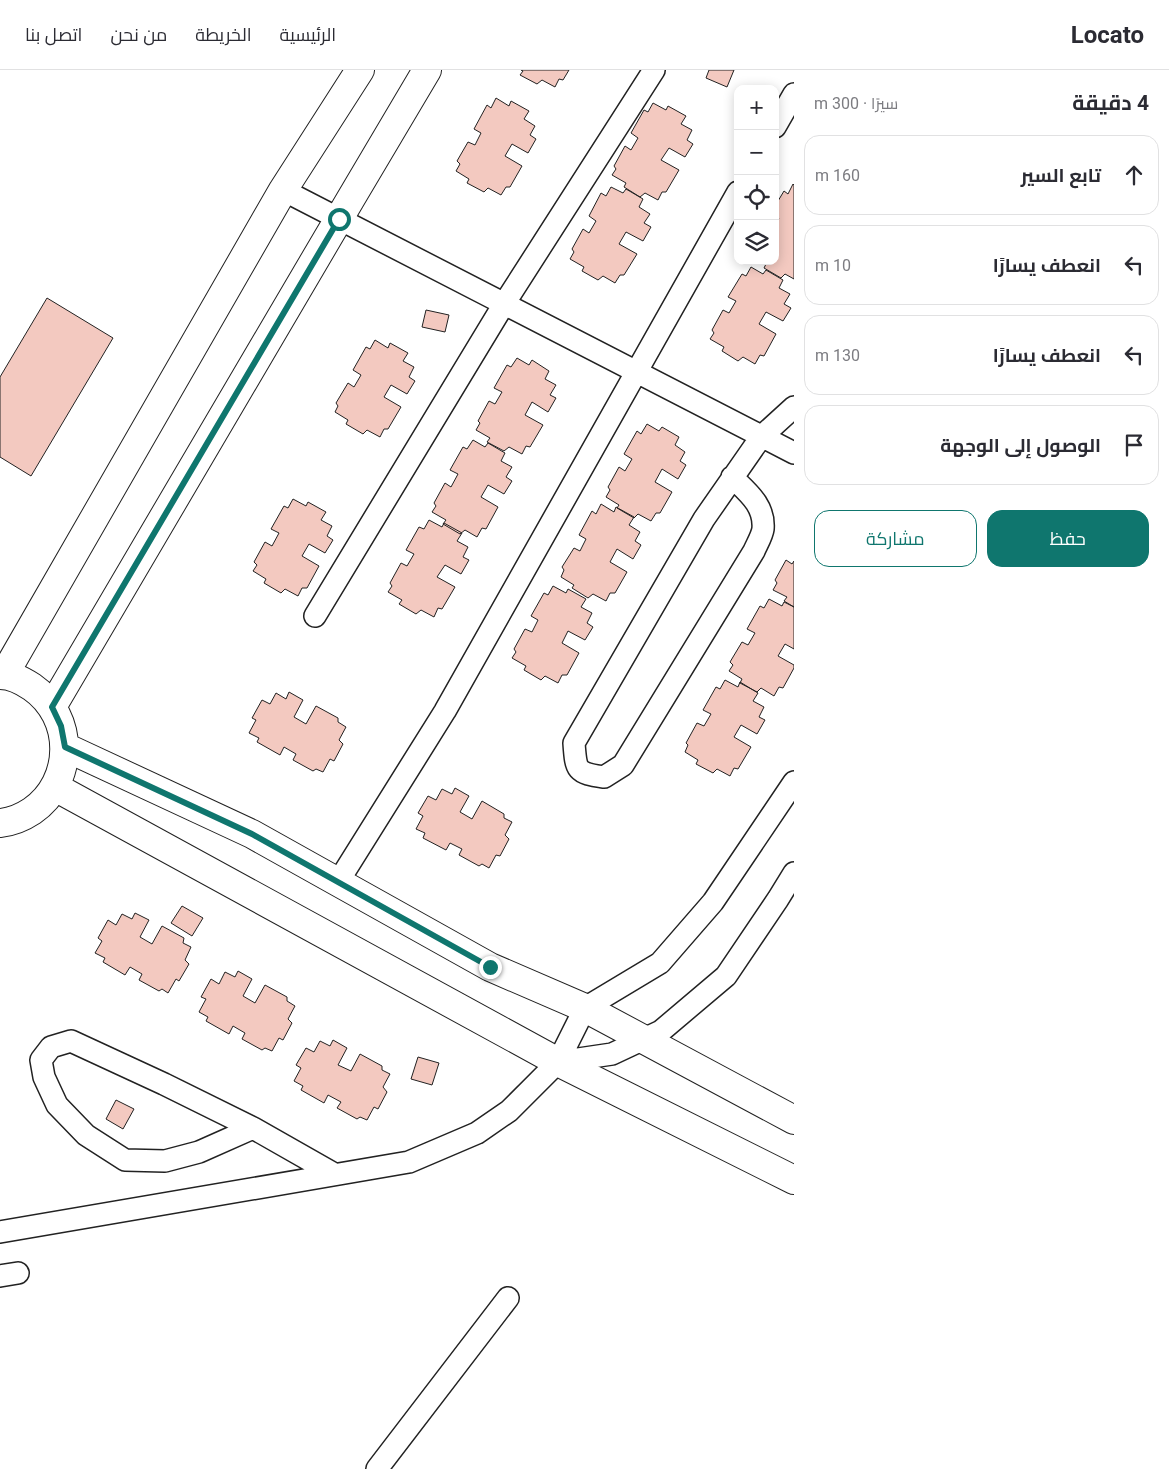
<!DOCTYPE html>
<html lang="ar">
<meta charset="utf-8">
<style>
:root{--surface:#fff;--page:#f7f7f7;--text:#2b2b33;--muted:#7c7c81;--line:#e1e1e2;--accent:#0f766e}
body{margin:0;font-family:Roboto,Cairo,sans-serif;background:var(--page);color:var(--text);direction:rtl}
.controls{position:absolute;right:15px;top:15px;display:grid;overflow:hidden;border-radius:10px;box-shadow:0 2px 12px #0003}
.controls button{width:45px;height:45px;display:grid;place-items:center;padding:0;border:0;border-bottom:1px solid var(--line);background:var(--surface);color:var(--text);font:25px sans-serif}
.stop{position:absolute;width:15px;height:15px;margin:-11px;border:4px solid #0f766e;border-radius:50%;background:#fff}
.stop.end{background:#0f766e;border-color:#fff;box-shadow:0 1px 5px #0008}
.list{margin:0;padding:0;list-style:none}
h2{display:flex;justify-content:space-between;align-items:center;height:65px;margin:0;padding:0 20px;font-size:21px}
h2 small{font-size:16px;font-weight:400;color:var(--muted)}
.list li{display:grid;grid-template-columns:32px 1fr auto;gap:15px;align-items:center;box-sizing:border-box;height:80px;margin:0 10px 10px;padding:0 10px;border:1px solid var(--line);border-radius:15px}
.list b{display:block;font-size:19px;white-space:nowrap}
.list em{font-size:16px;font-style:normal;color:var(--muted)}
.actions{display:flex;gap:10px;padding:15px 20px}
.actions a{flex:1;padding:11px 0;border:1px solid var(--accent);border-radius:15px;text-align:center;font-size:18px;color:var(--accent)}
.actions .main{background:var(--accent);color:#fff}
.icon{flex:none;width:28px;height:28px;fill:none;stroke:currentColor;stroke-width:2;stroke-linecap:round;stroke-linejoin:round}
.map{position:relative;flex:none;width:794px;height:1399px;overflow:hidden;direction:ltr}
header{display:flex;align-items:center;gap:30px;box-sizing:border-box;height:70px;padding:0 25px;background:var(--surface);border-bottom:1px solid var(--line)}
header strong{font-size:24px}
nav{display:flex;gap:28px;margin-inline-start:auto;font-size:18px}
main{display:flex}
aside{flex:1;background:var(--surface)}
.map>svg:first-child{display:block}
.building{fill:#f3c9c0;stroke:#222}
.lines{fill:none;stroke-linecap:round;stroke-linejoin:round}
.street-casing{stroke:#222;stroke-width:24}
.secondary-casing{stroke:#222;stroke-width:30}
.street{stroke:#fff;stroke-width:21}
.secondary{stroke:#fff;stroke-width:28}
.route{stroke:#0f766e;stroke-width:6}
</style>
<header>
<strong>Locato</strong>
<nav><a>الرئيسية</a><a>الخريطة</a><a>من نحن</a><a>اتصل بنا</a></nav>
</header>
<main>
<aside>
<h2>4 دقيقة<small>سيرًا · 300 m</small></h2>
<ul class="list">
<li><svg class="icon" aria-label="ahead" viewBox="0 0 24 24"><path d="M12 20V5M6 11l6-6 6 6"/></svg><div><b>تابع السير</b></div><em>160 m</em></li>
<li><svg class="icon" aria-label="left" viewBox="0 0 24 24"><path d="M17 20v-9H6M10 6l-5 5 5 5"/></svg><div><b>انعطف يسارًا</b></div><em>10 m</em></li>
<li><svg class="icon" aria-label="left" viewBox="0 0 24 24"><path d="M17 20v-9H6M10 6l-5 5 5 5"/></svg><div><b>انعطف يسارًا</b></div><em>130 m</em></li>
<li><svg class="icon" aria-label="arrive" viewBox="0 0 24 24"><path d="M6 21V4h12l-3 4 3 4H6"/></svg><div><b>الوصول إلى الوجهة</b></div></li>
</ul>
<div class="actions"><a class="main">حفظ</a><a>مشاركة</a></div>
</aside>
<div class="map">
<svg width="794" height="1399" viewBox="0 0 794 1399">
<rect width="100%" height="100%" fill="#fff"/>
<path class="building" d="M521,0H569L563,10L559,9L555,17L542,10L537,14L520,5L523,1Z
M709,0H734L727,17L706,8Z
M496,28L509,36L511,31L529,41L524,49L535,56L530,65L536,69L528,83L512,74L505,86L522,96L510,117H506L501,125L488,118L484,122L467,113L469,109L456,101L460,94L457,91L468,72L475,75L481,63L474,59L487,35L491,38Z
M653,33L666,40L668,36L686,46L681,54L692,60L687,70L693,74L685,87L669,78L661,90L679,100L666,122H662L658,130L645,123L640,127L624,117L626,113L612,105L616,99L614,96L625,76L631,80L638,68L631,63L644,40L648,42Z
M793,114L794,115V209L785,204L781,208L764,198L766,194L761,191H775V154L779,148L775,146V136L784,121L788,124Z
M611,117L623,123L626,119L643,129L639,137L650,144L644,153L651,157L643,171L626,162L619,174L637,184L624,205H620L615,213L603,206L598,210L582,201L584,197L570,189L574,182L572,179L583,159L589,163L596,151L589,146L601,123L606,126Z
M751,197L763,204L766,200L783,210L779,218L790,224L784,234L791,238L783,251L766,242L759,254L776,264L764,286L760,285L755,294L743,287L738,291L722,281L724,277L710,269L714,263L712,260L723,240L729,243L736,231L728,227L742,204L746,206Z
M47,228L113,268L31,406L0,387V307Z
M426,240L449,245L445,262L422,257Z
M375,270L388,278L390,273L408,283L403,291L414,297L409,307L415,311L407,324L391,315L384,327L401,337L388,359H384L380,367L367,360L363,364L346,354L348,350L335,342L338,336L336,333L348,313L354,317L361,305L353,300L366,277L370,279Z
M517,288L529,295L532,290L549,301L545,309L556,315L550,325L556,328L548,342L532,332L525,345L543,355L530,377L526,376L522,384L509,377L504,381L487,372L490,368L476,360L480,353L478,351L489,331L495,334L502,322L494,318L507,295L511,297Z
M647,354L659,361L662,357L679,367L675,375L685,382L680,391L686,395L678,409L662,399L655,412L672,422L660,443H656L651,451L638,444L634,448L617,438L619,435L606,427L610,420L608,417L619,397L625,401L632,389L624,384L637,361L641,364Z
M473,370L485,377L488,373L505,383L501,391L512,397L506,407L512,411L504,424L488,415L481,427L498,437L486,459L482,458L477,467L465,460L460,464L443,454L446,450L432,442L436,436L434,433L445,413L451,417L458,404L450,400L463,377L467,379Z
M293,429L306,436L308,432L326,442L321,450L332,456L327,466L333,470L325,483L309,474L302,486L319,496L307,518H302L298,526L285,519L281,523L264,513L266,509L253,501L257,495L254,492L265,472L272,476L279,463L271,459L284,436L288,438Z
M601,434L614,442L616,437L634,447L629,455L640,462L635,471L641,475L633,489L617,479L610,492L627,502L615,523H610L606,531L593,524L588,528L572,518L574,515L561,507L564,500L562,497L574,478L580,481L586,469L579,465L592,441L596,444Z
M429,450L442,457L444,453L462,463L457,471L468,477L463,487L469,490L461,504L445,495L437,507L455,517L442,539L438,538L434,547L421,540L416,544L399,534L402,530L388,522L392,516L390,513L401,493L407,496L414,484L406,480L419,457L424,459Z
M786,490L792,494L794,491V537L784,531L787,527L773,520L777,513L775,510Z
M553,516L566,523L568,519L586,529L581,537L592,543L587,553L593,557L585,570L568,561L562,573L579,583L567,605H562L558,613L545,606L541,610L524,600L526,596L512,588L516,582L514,579L525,559L532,562L538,550L531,546L544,523L548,525Z
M769,529L782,536L784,532L794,537V579L785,574L778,586L794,595V598L783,618L779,617L774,626L761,618L757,622L740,613L742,609L729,601L733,595L730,592L742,572L748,575L755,563L747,559L760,536L764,538Z
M725,610L738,617L740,612L758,623L753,631L764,637L759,647L765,650L757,664L741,655L734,667L751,677L738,699L734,698L730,706L717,699L713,703L696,694L698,690L685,682L688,675L686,673L697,653L704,656L711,644L703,640L716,617L720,619Z
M289,622L303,630L294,647L306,654L316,636L338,648V652L346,657L339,670L343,674L334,691L330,689L323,702L316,699L313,701L293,690L296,684L284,677L280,685L257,672L259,668L249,663L256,650L252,648L262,630L270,634L276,623L286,629Z
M455,718L469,726L460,742L472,749L482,731L504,744V748L512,752L505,765L509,769L500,786L496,785L489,798L482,794L479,796L459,785L462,779L450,773L446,780L423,768L425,763L416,759L423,746L418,743L428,726L436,730L442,719L452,724Z
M182,836L203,848L192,866L171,853Z
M135,843L149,850L140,867L152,874L162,856L184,868L183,873L191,877L185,890L189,894L179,911L176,909L168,923L162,919L159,921L139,910L142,904L130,897L125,905L103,892L105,888L95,883L102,871L98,868L108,850L116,855L122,844L132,849Z
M238,901L252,909L243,926L255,933L265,915L287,927V931L295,936L288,949L292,953L283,970L279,968L272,981L265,978L262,980L242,969L245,963L233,956L229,964L206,951L208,947L199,942L206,929L201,927L211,909L219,914L225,902L235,907Z
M333,970L347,978L338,995L351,1001L360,984L382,996V1000L390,1004L383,1017L387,1022L378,1039L374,1037L367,1050L360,1047L357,1049L337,1038L341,1032L328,1025L324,1033L301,1020L303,1016L294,1011L301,998L296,995L306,978L314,982L320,971L330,976Z
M418,987L439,993L432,1015L411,1009Z
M116,1030L134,1039L123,1059L106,1049Z"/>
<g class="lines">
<defs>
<path id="street" d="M775,57L794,24
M283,120L794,383
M732,407C747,422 765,435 763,459C762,466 757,474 754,481L623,695L604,707C576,703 576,701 574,673L704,449L761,367L794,337
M315,546L504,234L654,0
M338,812L445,641L738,122
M558,992L612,984L661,961L726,906L778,829L794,803
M253,1058L199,1082L165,1091L125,1090L86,1065L57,1035L44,1007L41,990L51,977L71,971L164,1014L253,1058L334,1104
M0,1162L409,1092L477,1063L509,1041L558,992L585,938L660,893L713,832L794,712
M0,1206L18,1203
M377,1399L508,1228"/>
<path id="secondary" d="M0,605C11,605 23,611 32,617C75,647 75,711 32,741C23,747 11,752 0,753
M4,605L283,120L360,0
M52,637L350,130L427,0
M65,677L252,764L490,897L585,938L794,1050
M55,717L558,992L794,1110"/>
</defs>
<use href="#street" class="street-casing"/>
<use href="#secondary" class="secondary-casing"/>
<use href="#street" class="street"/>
<use href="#secondary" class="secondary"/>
</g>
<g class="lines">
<path class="route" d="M339,149L52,637L61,656L65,677L252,764L490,897"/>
</g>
</svg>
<div class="controls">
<button>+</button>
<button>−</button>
<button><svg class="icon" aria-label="locate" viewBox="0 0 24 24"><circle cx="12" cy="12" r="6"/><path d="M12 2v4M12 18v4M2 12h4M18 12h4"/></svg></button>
<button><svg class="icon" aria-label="layers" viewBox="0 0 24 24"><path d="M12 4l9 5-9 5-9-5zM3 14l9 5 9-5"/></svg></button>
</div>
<div class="stop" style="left:339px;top:149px"></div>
<div class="stop end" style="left:490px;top:897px"></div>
</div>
</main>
